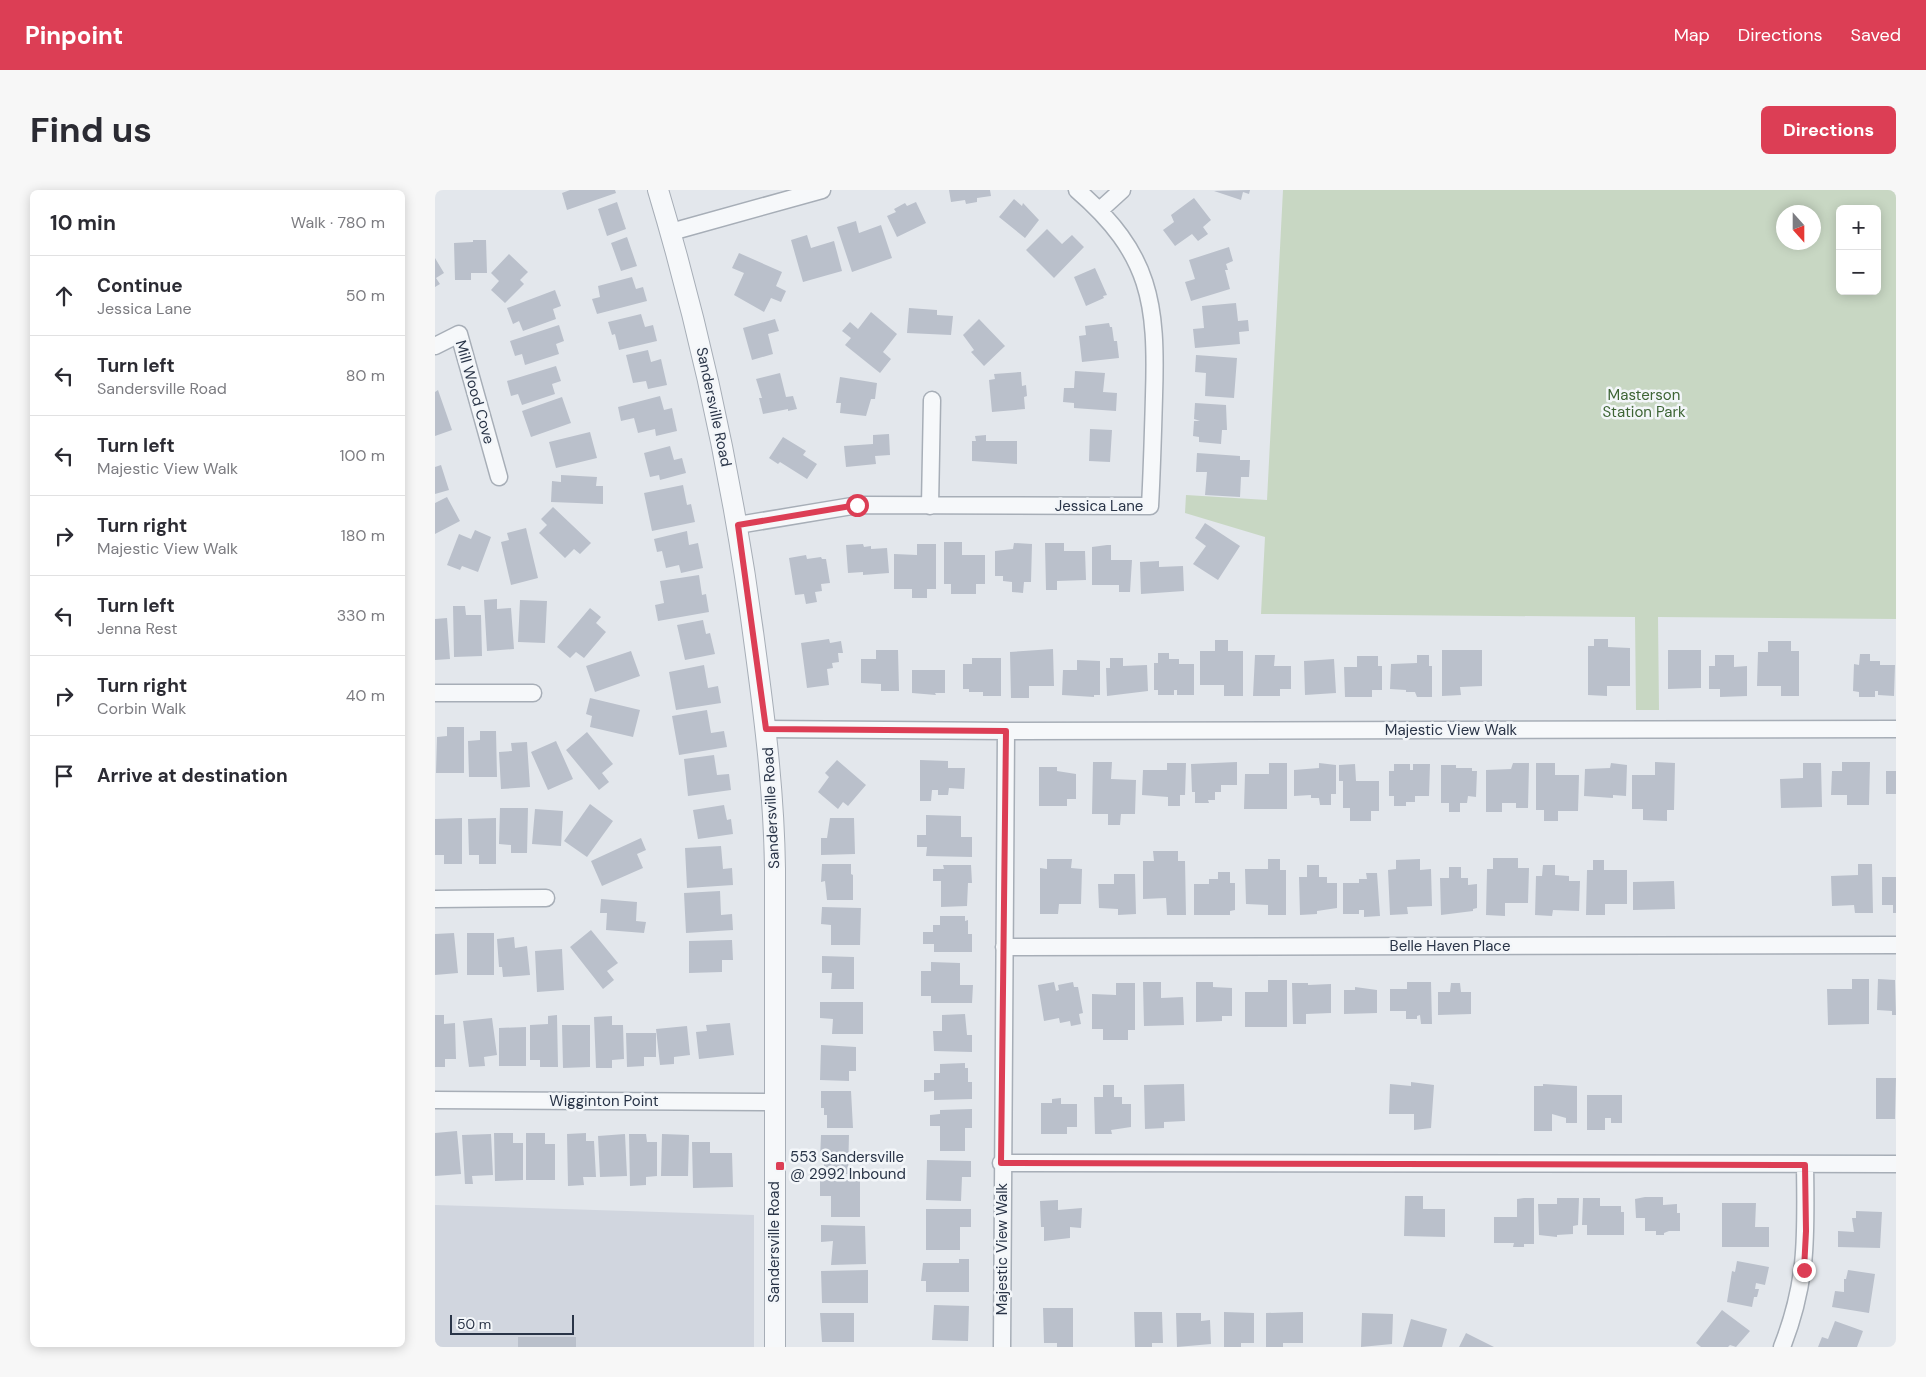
<!DOCTYPE html>
<meta charset="utf-8">
<style>
:root{--surface:#fff;--page:#f7f7f7;--text:#2b2b33;--muted:#7c7c81;--line:#e1e1e2;--accent:#dc3e55}
body{margin:0;font-family:"DM Sans",sans-serif;background:var(--page);color:var(--text)}
.controls{position:absolute;right:15px;top:15px;display:grid;overflow:hidden;border-radius:8px;box-shadow:0 2px 12px #0003}
.controls button{width:45px;height:45px;display:grid;place-items:center;padding:0;border:0;border-bottom:1px solid var(--line);background:var(--surface);color:var(--text);font:25px sans-serif}
.compass{position:absolute;left:1341px;top:15px;width:45px;height:45px;border-radius:50%;background:var(--surface);box-shadow:0 2px 12px #0003;rotate:159deg}
.scale{position:absolute;left:15px;bottom:12px;width:124px;box-sizing:border-box;padding-left:5px;border:2px solid #293447;border-top:0;font-size:14px;line-height:18px;white-space:nowrap;color:#293447;-webkit-text-stroke:4px #f3f6f9;paint-order:stroke}
.stop{position:absolute;width:15px;height:15px;margin:-11px;border:4px solid #dc3e55;border-radius:50%;background:#fff}
.stop.end{background:#dc3e55;border-color:#fff;box-shadow:0 1px 5px #0008}
.list{margin:0;padding:0;list-style:none}
h2{display:flex;justify-content:space-between;align-items:center;height:65px;margin:0;padding:0 20px;font-size:21px}
h2 small{font-size:16px;font-weight:400;color:var(--muted)}
.list li{display:grid;grid-template-columns:32px 1fr auto;gap:15px;align-items:center;box-sizing:border-box;height:80px;padding:0 20px;border-top:1px solid var(--line)}
.list b{display:block;font-size:19px;white-space:nowrap}
.list p{margin:0;font-size:16px;white-space:nowrap;color:var(--muted)}
.list em{font-size:16px;font-style:normal;color:var(--muted)}
.icon{flex:none;width:28px;height:28px;fill:none;stroke:currentColor;stroke-width:2;stroke-linecap:round;stroke-linejoin:round}
.map{position:relative;flex:none;width:1461px;height:1157px;overflow:hidden;border-radius:8px}
header{display:flex;align-items:center;gap:30px;box-sizing:border-box;height:70px;padding:0 25px;background:var(--accent);color:#fff}
header strong{font-size:24px}
nav{display:flex;gap:28px;margin-inline-start:auto;font-size:18px}
.intro{display:flex;align-items:center;justify-content:space-between;box-sizing:border-box;height:120px;padding:0 30px}
h1{margin:0;font-size:35px}
.button{padding:12px 22px;border-radius:8px;background:var(--accent);color:#fff;font-size:18px;font-weight:700}
main{display:flex;gap:30px;padding:0 30px}
aside{flex:1;background:var(--surface);border-radius:8px;box-shadow:0 2px 12px #0003}
.map>svg:first-child{display:block}
.built{fill:#d1d6df}
.green{fill:#c8d7c3;fill-rule:evenodd}
.building{fill:#bac0cb}
.lines{fill:none;stroke-linecap:round;stroke-linejoin:round}
.minor-casing{stroke:#a7aeb7;stroke-width:19}
.tertiary-casing{stroke:#a7aeb7;stroke-width:22}
.minor{stroke:#f6f8fa;stroke-width:16}
.tertiary{stroke:#f6f8fa;stroke-width:20}
.route{stroke:#dc3e55;stroke-width:6}
.poi-dot{fill:#dc3e55;stroke:#f3f6f9;stroke-width:2}
.labels{text-anchor:middle;stroke-width:5;stroke-linejoin:round;paint-order:stroke}
.street-label{font-size:15px;fill:#293447;stroke:#f3f6f9}
.park-label{font-size:15px;fill:#3d6434;stroke:#f3f6f9}
.poi-label{font-size:15px;fill:#293447;stroke:#f3f6f9;text-anchor:start}
</style>
<header>
<strong>Pinpoint</strong>
<nav><a>Map</a><a>Directions</a><a>Saved</a></nav>
</header>
<div class="intro"><h1>Find us</h1><a class="button">Directions</a></div>
<main>
<aside>
<h2>10 min<small>Walk · 780 m</small></h2>
<ul class="list">
<li><svg class="icon" aria-label="ahead" viewBox="0 0 24 24"><path d="M12 20V5M6 11l6-6 6 6"/></svg><div><b>Continue</b><p>Jessica Lane</p></div><em>50 m</em></li>
<li><svg class="icon" aria-label="left" viewBox="0 0 24 24"><path d="M17 20v-9H6M10 6l-5 5 5 5"/></svg><div><b>Turn left</b><p>Sandersville Road</p></div><em>80 m</em></li>
<li><svg class="icon" aria-label="left" viewBox="0 0 24 24"><path d="M17 20v-9H6M10 6l-5 5 5 5"/></svg><div><b>Turn left</b><p>Majestic View Walk</p></div><em>100 m</em></li>
<li><svg class="icon" aria-label="right" viewBox="0 0 24 24"><path d="M7 20v-9h11M14 6l5 5-5 5"/></svg><div><b>Turn right</b><p>Majestic View Walk</p></div><em>180 m</em></li>
<li><svg class="icon" aria-label="left" viewBox="0 0 24 24"><path d="M17 20v-9H6M10 6l-5 5 5 5"/></svg><div><b>Turn left</b><p>Jenna Rest</p></div><em>330 m</em></li>
<li><svg class="icon" aria-label="right" viewBox="0 0 24 24"><path d="M7 20v-9h11M14 6l5 5-5 5"/></svg><div><b>Turn right</b><p>Corbin Walk</p></div><em>40 m</em></li>
<li><svg class="icon" aria-label="arrive" viewBox="0 0 24 24"><path d="M6 21V4h12l-3 4 3 4H6"/></svg><div><b>Arrive at destination</b></div></li>
</ul>
</aside>
<div class="map">
<svg width="1461" height="1157" viewBox="0 0 1461 1157">
<rect width="100%" height="100%" fill="#e3e7ec"/>
<path class="built" d="M0,1015L319,1025V1157H0Z"/>
<path class="green" d="M848,0H1461V429L1223,427L1224,520H1201L1200,427L826,424L830,347L750,323L751,305L832,310ZM1405,19H1442V101H1405ZM1348,22H1378V52H1348Z"/>
<path class="building" d="M135,0H180L181,3L132,20L127,3Z
M514,0H555L556,6L542,8V12L531,14L530,10L516,12Z
M815,0L814,4L808,2L806,10L779,1Z
M759,8L776,30L768,37L773,44L763,51L757,44L740,56L728,40L739,32L736,25Z
M579,9L587,16L588,13L604,30L590,48L564,27Z
M182,12L191,39L172,46L163,19Z
M481,12L491,33L462,47L452,26L461,22L459,19L470,13L472,16Z
M421,31L424,43L446,35L457,68L417,82L402,37Z
M612,39L627,54L637,45L649,57L619,88L591,60Z
M372,45L376,58L399,51L407,81L368,92L356,50Z
M192,47L202,76L186,81L176,53Z
M38,50H51L52,83H36V90H20L19,53L38,52Z
M794,57L798,71L791,74L793,80H790L795,99L756,111L750,92L760,89L754,70Z
M304,63L347,82L341,96L351,101L346,112L336,108L329,122L299,105L309,83L297,78Z
M74,64L93,82L85,90L89,94L70,113L56,100L64,91L56,83Z
M0,68L9,83L1,88L5,94L0,97Z
M660,78L672,105L668,106L669,108L651,116L639,87Z
M197,87L201,99L208,97L212,111L162,124L157,109L165,107L163,96Z
M120,100L126,116L118,119L121,129L88,141L84,131L78,134L72,118Z
M801,113L803,131L813,130L814,141L804,142L805,154L760,158L758,139L769,138L767,116Z
M474,118L502,120V125L518,126L516,145L472,143Z
M436,122L462,144L448,162L456,169L445,183L410,155L416,148L407,141L415,132L423,139Z
M206,124L210,137L218,135L222,151L184,160L180,144L177,145L173,132Z
M340,129L344,141L333,144L338,164L317,170L308,138Z
M544,129L570,156L549,176L536,162L539,160L528,145Z
M674,133L675,137H677L679,151H682L684,168L647,172L644,146L651,145L650,136Z
M124,135L129,151L121,154L124,164L90,175L87,164L80,166L75,151Z
M213,160L216,172L226,169L232,195L213,199L211,191L198,193L191,165Z
M761,165L802,168L799,208L770,206L771,183L760,182Z
M121,176L126,191L117,194L120,204L87,215L83,204L76,206L72,191Z
M640,181L670,183L668,202L682,203L681,221L639,218V213L628,212L629,198H639Z
M586,182L587,196L591,195L592,206L589,207L590,219L557,222L554,190L560,189L559,184Z
M345,183L351,207L358,206L362,219L353,221V219L328,224L324,208H327L321,189Z
M405,187L442,193L440,209H436L431,226L405,223L406,213H401Z
M3,200L17,240L0,246V202Z
M225,206L229,220L237,218L242,241L221,246L220,239L203,243L199,228L186,231L183,217Z
M127,207L136,233L96,247L87,221Z
M760,213L791,215L792,240H787L786,254L764,252V247L758,246L759,231H765L759,229Z
M655,239L677,240L675,272L654,271Z
M155,242L162,268L121,278L114,252Z
M454,244L455,265L440,266L441,274L411,277L409,256L438,254V245Z
M551,245V251H582V274L537,271V251H541L540,246Z
M348,247L371,261L368,265L382,274L372,289L345,272L343,274L334,268Z
M235,256L239,270L247,268L251,283L225,290L224,285L215,287L209,263Z
M762,263L805,266V270H815L814,287H806L805,307L770,305L772,282H761Z
M6,275L14,300L0,304V277Z
M126,285L162,287L161,296H168V314L116,312L117,291L126,292Z
M248,295L252,315L256,314L260,332L217,341L209,303Z
M12,307L25,331L0,344V313Z
M118,317L156,353L145,364L139,359L130,368L104,343L112,335L106,329Z
M770,333L805,356L783,390L758,374L771,356L760,348Z
M91,338L103,388L76,395L66,352L74,350L72,343Z
M40,340L56,347L43,382L27,376L25,380L12,375L24,344L36,349Z
M252,341L254,355L263,353L268,378L246,383L244,375L231,378L227,361L222,362L219,349Z
M509,352H527V365H550V394H541V404H516V394H509Z
M579,353L597,354L596,392H589L588,403L577,402V392L568,391V386H560V361L578,359Z
M610,353H629V361H650L651,390L622,391V400H611Z
M428,354L429,357L436,356V359L452,358L454,383L428,385V382L413,383L411,355Z
M482,354H501V399H492V408H477V399H459V364L482,365Z
M672,355H676V370H697L695,402H684V395H657V357Z
M371,365L372,369L386,367L387,369H391L395,393L386,394L387,401L380,402L382,412L371,414L369,404L360,405L354,368Z
M724,371V377L748,376L749,401L706,404L705,372Z
M264,385L267,405L271,404L274,422L223,431L220,415L229,413L225,391Z
M62,409V419L76,418L79,459L52,461L49,410Z
M85,410L112,411L110,453L83,452Z
M18,416H30L31,425H46L47,466L19,467Z
M155,418L166,427L161,433L171,442L149,468L141,462L135,468L122,457Z
M12,428L15,469L0,470V429Z
M268,430L271,444L275,443L280,464L250,470L242,435Z
M394,449L395,453L406,451L408,463H403L404,472L397,473L398,478L392,479L394,495L372,498L366,453Z
M1159,449H1173V457L1195,458V496H1172V506L1153,505V456H1159Z
M780,450H793V461H808V506H789V495H765V461H780Z
M1333,451H1356V461H1364V506H1346V496H1322L1323,462H1333Z
M618,459L619,496H594V508H576L575,462Z
M441,460H463L464,501H446V494L426,493V469H441Z
M1007,460H1047V496L1025,497L1026,505L1007,506Z
M1233,460H1266V498L1233,499Z
M196,461L205,486L160,502L151,476Z
M723,463H734V469H744V474H759V505H742V500H739V505H723V500H719V473H723Z
M1425,464H1435V471H1445V475H1460L1459,506L1443,505V501H1440V507H1424V502L1418,501L1419,474L1424,475Z
M820,465H840L839,476H856V499H845V506H818Z
M982,465H994V476H997V507H982L980,502H971V500L955,499L956,474L982,473Z
M1280,465H1299V477L1312,476V506L1285,507V499H1274V476H1280Z
M922,466H943V476H947V500H937V507H910L909,477H922Z
M537,468H566V506H548V502H534V499H528V474H537Z
M675,468H688V476L712,475L713,501L672,506L671,478H675Z
M899,469L901,503L870,505L869,471Z
M642,470L665,471V505H659V507L627,505L628,480H642Z
M269,475L273,498L283,496L286,513L241,520L234,482Z
M477,480H510V503H500L501,505L477,503Z
M155,508L205,520L198,547L155,537L157,526L151,524Z
M272,520L276,543L289,541L292,557L244,565L237,526Z
M12,537H29V583H1L2,547L12,546Z
M45,541H61L62,587H34L33,551L45,550Z
M152,542L178,574L167,583L174,592L164,600L131,560Z
M121,551L138,589L113,600L96,562Z
M92,552L95,597L66,599L64,562L77,561L76,553Z
M279,565L282,585L294,584L296,600L253,606L249,569Z
M402,570L431,595L413,616L408,612L403,619L383,602L394,587L390,583Z
M485,570L513,571V578H530L529,599L514,598L513,605H503V600H497L496,611H485Z
M658,572H677L676,589L701,590L700,624H686L685,635H673V624H657Z
M802,572V595H786V602H780V610H773L774,613H760V602H757L756,574Z
M1220,572L1240,573L1239,620H1232V631L1208,630V619H1197V585H1220Z
M1407,572H1435L1434,615H1412V605H1396L1397,581H1407Z
M732,573H751L750,605H745V616H733V607L707,605L708,580H732Z
M834,573H852V619H809L810,584H834Z
M884,573L901,575V604H896V615H885L884,608H876V605L859,606V580L884,578Z
M1078,573H1094L1093,618H1081V613H1067V622H1051V580L1076,579Z
M1101,573H1120V585H1144L1143,621H1123V631H1109V620H1101Z
M1176,573L1192,575L1191,606L1178,605V608L1149,606L1150,579L1175,578Z
M1368,573H1386L1387,617L1346,618L1345,589L1368,588Z
M920,574L921,591H944V621H936V631H915V618H908V591H904V575Z
M959,574H975V580H978V574H995L994,606H980V612H971V616H959V606H954V581H959Z
M1006,575H1021V578H1037V581H1042L1041,607L1033,606L1032,613H1025V622H1014V613H1006Z
M604,577H622V581L641,584V609H632V616H604Z
M1451,581H1461V604H1451Z
M155,614L178,631L152,667L129,651Z
M289,615L292,630L296,629L298,644L263,649L258,620Z
M65,618H93L92,663H76V655L64,654Z
M100,619L128,621L126,656L97,654Z
M491,625L526,626V647H537V667L491,666L492,657H482V645H491Z
M27,628V674H9V665H0V629Z
M61,628V674H44V665H34L33,629Z
M395,628H419L420,664L386,665V648H392Z
M206,648L211,660L202,664L208,678L167,696L156,671Z
M286,656L288,679L297,678L298,695L252,698L250,658Z
M718,661H743V671H750L751,725H732L731,708L708,709V671H719Z
M1058,668H1083V678H1094L1093,713H1070V726L1051,725L1052,679H1058Z
M612,669H637L636,678L647,679L646,714H624L623,724H605V678L612,679Z
M833,669H845V680H851V725H833V715L811,714L810,679H833Z
M985,669V680L996,679L997,716L972,717L973,724L955,725L953,680L961,679V670Z
M1158,670H1169V680H1192V714H1170V725H1151L1152,680H1158Z
M387,674H416V684L418,685V710H392L390,691L386,692Z
M1423,674H1437L1438,723H1420L1419,715L1397,716L1396,686L1423,685Z
M508,675H536L537,693H533L532,716L506,717V691H498V679H509Z
M872,675H884V687H892V693H902V718L882,721V724L865,725L864,687H872Z
M1108,675H1120V685L1134,686V691H1145L1144,721L1118,720L1117,726L1100,725L1101,686H1107Z
M1014,677H1026V688H1033V695L1042,694V718L1038,719V721L1006,725L1005,688H1014Z
M783,682H795V693H800V720L795,721V725H759V694H774V689H783Z
M931,683H942L945,726L929,727V720H924V724H908V693H924V689H932Z
M679,684H700L701,724L683,725V719L664,718L663,694H679Z
M1447,687H1461V723H1458V715H1447Z
M1239,691L1240,719L1198,720V692Z
M285,701L286,725L297,724L298,740L251,743L249,703Z
M166,709L202,712L201,731L211,732L209,743L171,740L172,723H165Z
M387,717L426,718L425,755H396V735L386,734Z
M505,726H530V731L533,730V744H537V762H499V754H488V742H498V735H505Z
M156,740L183,773L172,781L179,790L168,799L135,757Z
M19,743L23,783L0,785V744Z
M32,743H59V785H32Z
M79,747L80,758L92,756L95,785L68,787L67,777H64L62,749Z
M297,750L298,770H287V782L254,783V751Z
M127,759L129,800L102,802L100,761Z
M387,766L419,767V799H396L397,783H387Z
M496,772L525,773V795H538L537,813H496V806H486V781H496Z
M1417,789H1434V834L1393,835L1392,799H1417Z
M1443,789L1460,790L1461,825H1457V821L1442,820Z
M833,790H852V837H810V802H833Z
M619,792L621,801L624,800L623,795L638,792L639,797H643L648,823L644,824L646,834L636,836L635,831L625,833L624,828L609,831L603,795Z
M708,792H726V808L748,807L749,835L709,836Z
M761,792H778V797L797,798V826H787V831L761,832Z
M972,792H996L997,834H986L985,825L982,826V829H971V821H955V799H972Z
M681,793H700V840H693V850H668V839H657V804L681,805Z
M857,793H873V795L896,794V823L871,824V834H858Z
M1016,793H1025L1026,802H1036V824L1003,825V802H1015Z
M920,797L942,800V823L909,824V800H920Z
M385,812H428V844H397L398,829L385,828Z
M530,824L532,845H537V862L499,861L498,841H507V825Z
M0,825H9V834L20,833L21,869H10V877H0Z
M122,825L123,877H105V870H95V835L113,834V826Z
M177,826V835H188L189,869L177,870V878H161L159,827Z
M57,828L62,865L49,867L50,876L34,877L28,831Z
M295,833L299,865L264,869L261,842L272,841L271,835Z
M127,835H155V877L128,878Z
M252,836L255,865L239,867V874L225,875L221,839Z
M91,837V876H64V838Z
M191,843H221V867H209V876L192,877Z
M386,855L421,857V881H414V891L385,890Z
M530,873V878H533V892H537V909L499,910V901L489,902V890H499V883H505V874Z
M1441,888H1461L1460,929H1441Z
M976,892L999,895L996,938L979,940V924H954L955,894L976,896Z
M749,894L750,931L729,932V938L710,939L709,895Z
M1108,894L1142,896V933H1131V928L1117,924V941H1099V896H1108Z
M668,895H679V907H687V914H696V937L676,940L677,944H660L659,907H668Z
M386,901H416L418,938H392V925H389V918H386Z
M1152,905H1187V933H1176V928H1170V940H1152Z
M626,908V914H642V937H632V944H606V913H617V909Z
M537,919V938H530V961H505V936H495V925L505,924V920Z
M22,941L26,984L0,986V943Z
M59,943H78V953H88V990L60,991Z
M91,943H110V954H120V990H91Z
M151,943V951H159L161,987H148L149,995L133,996L132,944Z
M56,944L58,985L37,986L38,994H30L27,945Z
M190,944L192,986L165,987L163,946Z
M194,944H211L212,952H222V986L211,987V995L195,996Z
M227,944L254,945L253,986H226Z
M386,945H414L413,984H389V970H385Z
M257,952H275V963H297L298,997L258,998Z
M492,970L536,971V987H527L526,1011L491,1010Z
M385,990H425V1027H396V1006H385Z
M970,1006H988V1019H1010V1047L969,1046Z
M1210,1007H1228V1015L1242,1014V1023H1245V1041H1234L1229,1043V1045H1221V1041H1210V1028H1201L1200,1009Z
M1089,1008H1099V1054H1089V1057H1078L1079,1053H1059V1027H1082V1009Z
M1122,1008H1144L1143,1035L1138,1036V1044L1122,1045V1047L1104,1045L1103,1014H1122Z
M1148,1008H1165V1016H1186V1022H1189V1045H1152V1035H1147Z
M623,1010V1020L647,1018L646,1038L635,1037V1048L609,1051V1037H606L605,1011Z
M1287,1013H1321L1320,1037H1334V1057H1287Z
M491,1019H536V1037H525V1060H491Z
M1421,1021L1447,1022L1445,1058L1403,1057V1041L1419,1042L1417,1028H1421Z
M386,1035L430,1036L431,1074L396,1075L398,1051L386,1052Z
M524,1069H534V1102H491V1091H486L488,1073H524Z
M1302,1071L1334,1077L1330,1095L1321,1093L1320,1099H1324L1322,1107H1319L1317,1117L1292,1112L1297,1081L1300,1082Z
M433,1080V1113H387L386,1081Z
M1413,1080L1440,1084L1434,1123L1397,1117L1400,1101L1409,1102V1089H1411Z
M499,1115L534,1116L533,1151L497,1150Z
M608,1118H638V1157H622V1153H609Z
M1287,1120L1315,1141L1301,1157L1295,1155L1293,1157H1266L1261,1153Z
M699,1122H727L728,1153H717V1157H700Z
M789,1122L819,1123V1153H806V1157H789Z
M868,1122V1153H848V1157H831V1123Z
M385,1123H419V1152H387Z
M741,1123H766V1131L775,1130L776,1154L742,1157Z
M927,1123L958,1124L957,1154L926,1157Z
M976,1129L1012,1139L1007,1157H968Z
M1400,1131L1428,1141L1422,1157H1383L1387,1147L1393,1149Z
M1031,1143L1059,1157H1024Z
M83,1147H141V1157H83Z"/>
<g class="lines">
<defs>
<path id="minor" d="M665,20L687,0
M236,42L387,0
M0,156L24,144L64,287
M495,316L497,210
M303,335L423,315L715,316C717,280 718,243 719,206C722,113 716,64 642,0
M0,503H98
M331,539L571,541L1461,539
M0,709L111,708
M569,757L1461,755
M0,910L339,912
M566,973L1461,974
M567,1157L571,541
M1347,1157C1373,1091 1371,1045 1370,975"/>
<path id="tertiary" d="M223,0C268,150 300,302 320,457C330,531 339,604 340,679V1157"/>
</defs>
<use href="#minor" class="minor-casing"/>
<use href="#tertiary" class="tertiary-casing"/>
<use href="#minor" class="minor"/>
<use href="#tertiary" class="tertiary"/>
</g>
<g class="lines">
<path class="route" d="M422,315L303,335L331,539L571,541L566,973L1370,975L1371,1041L1369,1080"/>
</g>
<rect class="poi-dot" x="340" y="971" width="10" height="10" rx="2.5"/>
<g class="labels">
<g class="street-label">
<text transform="translate(40 202) rotate(74)" y="5">Mill Wood Cove</text>
<text transform="translate(279 217) rotate(78)" y="5">Sandersville Road</text>
<text x="664" y="321">Jessica Lane</text>
<text x="1016" y="545">Majestic View Walk</text>
<text transform="translate(336 618) rotate(-93)" y="5">Sandersville Road</text>
<text x="1015" y="761">Belle Haven Place</text>
<text x="169" y="916">Wigginton Point</text>
<text transform="translate(339 1052) rotate(-90)" y="5">Sandersville Road</text>
<text transform="translate(567 1059) rotate(-90)" y="5">Majestic View Walk</text>
</g>
<g class="park-label">
<text x="1209" y="210">Masterson<tspan x="1209" dy="17">Station Park</tspan></text>
</g>
<g class="poi-label">
<text x="355" y="972">553 Sandersville<tspan x="355" dy="17">@ 2992 Inbound</tspan></text>
</g>
</g>
</svg>
<div class="controls">
<button>+</button>
<button>−</button>
</div>
<svg class="compass" viewBox="-18 -18 36 36"><path d="M0-13l5 13h-10z" fill="#e53935"/><path d="M0 13l5-13h-10z" fill="#7c7c81"/></svg>
<div class="scale">50 m</div>
<div class="stop" style="left:422px;top:315px"></div>
<div class="stop end" style="left:1369px;top:1080px"></div>
</div>
</main>
